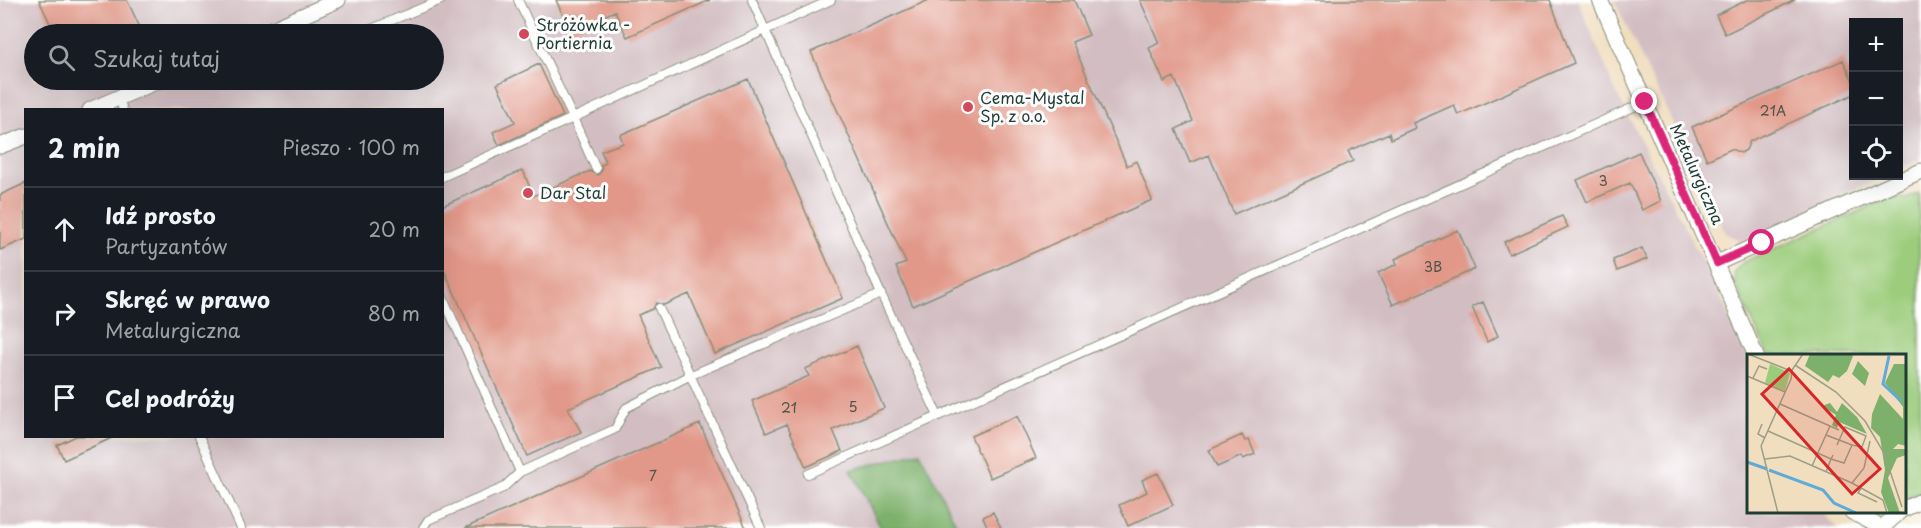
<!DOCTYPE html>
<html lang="pl">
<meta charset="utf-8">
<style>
:root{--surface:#171b24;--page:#20242c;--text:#f1f3f6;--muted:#9ea1a6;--line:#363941}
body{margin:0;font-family:"Playpen Sans",sans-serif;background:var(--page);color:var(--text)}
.controls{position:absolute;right:18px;top:18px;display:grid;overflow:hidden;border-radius:0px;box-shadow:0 6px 24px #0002}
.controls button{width:54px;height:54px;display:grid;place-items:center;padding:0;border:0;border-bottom:2px solid var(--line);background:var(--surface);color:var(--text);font:30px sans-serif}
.stop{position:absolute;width:18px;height:18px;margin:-14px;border:4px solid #db2777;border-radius:50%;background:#fff}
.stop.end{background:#db2777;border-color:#fff;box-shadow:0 2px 6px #0008}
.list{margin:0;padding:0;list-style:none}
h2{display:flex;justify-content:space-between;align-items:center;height:78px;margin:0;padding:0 24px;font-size:26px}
h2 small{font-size:20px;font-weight:400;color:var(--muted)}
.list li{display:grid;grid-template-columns:39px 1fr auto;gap:18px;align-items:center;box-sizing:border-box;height:84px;padding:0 24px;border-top:2px solid var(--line)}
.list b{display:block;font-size:22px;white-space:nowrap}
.list p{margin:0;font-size:20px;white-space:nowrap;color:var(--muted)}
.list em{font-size:20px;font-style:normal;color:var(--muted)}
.icon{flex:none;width:33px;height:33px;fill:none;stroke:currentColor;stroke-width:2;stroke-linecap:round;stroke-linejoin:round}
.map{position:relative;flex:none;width:1921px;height:528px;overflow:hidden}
.search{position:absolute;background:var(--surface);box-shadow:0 6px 24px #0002;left:24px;top:24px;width:420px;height:66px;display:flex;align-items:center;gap:15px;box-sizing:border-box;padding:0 21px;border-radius:33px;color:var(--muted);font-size:22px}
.panel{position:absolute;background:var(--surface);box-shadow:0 6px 24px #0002;left:24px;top:108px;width:420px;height:330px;border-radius:0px}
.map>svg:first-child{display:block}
.industrial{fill:#d2bec2;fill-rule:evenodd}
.green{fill:#9ccc7b;stroke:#5e8458;stroke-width:1.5}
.forest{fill:#7db06b;stroke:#4e7650;stroke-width:1.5}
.building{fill:#e19888}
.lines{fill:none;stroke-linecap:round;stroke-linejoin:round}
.lane-casing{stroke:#888e7a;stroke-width:10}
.street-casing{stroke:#888e7a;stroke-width:17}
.lane{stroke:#fff;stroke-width:8}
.street{stroke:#fff;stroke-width:15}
.route{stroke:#db2777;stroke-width:8}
.poi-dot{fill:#d1495b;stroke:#fff;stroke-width:2}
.labels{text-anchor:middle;stroke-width:6;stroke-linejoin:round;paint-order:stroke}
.number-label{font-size:14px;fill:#505449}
.poi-label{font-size:16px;fill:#1f3d34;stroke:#fff;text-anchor:start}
.street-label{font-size:16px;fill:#1f3d34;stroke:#fff}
.inset-river{fill:none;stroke:#61aad8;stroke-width:3}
.inset-road{fill:none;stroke:#9c9e87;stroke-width:1.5}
.view{fill:#d62828;fill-opacity:0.15;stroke:#d62828;stroke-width:3}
.inset-edge{fill:none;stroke:#1f3d34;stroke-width:3}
</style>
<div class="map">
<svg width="1921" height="528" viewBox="0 0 1921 528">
<rect width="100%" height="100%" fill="#fff"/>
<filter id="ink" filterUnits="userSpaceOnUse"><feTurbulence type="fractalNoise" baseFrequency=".0167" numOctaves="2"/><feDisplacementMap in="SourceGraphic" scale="12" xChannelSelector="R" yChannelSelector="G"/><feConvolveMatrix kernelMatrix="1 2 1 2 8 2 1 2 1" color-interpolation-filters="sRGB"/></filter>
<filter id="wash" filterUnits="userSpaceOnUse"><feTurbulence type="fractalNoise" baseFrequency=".008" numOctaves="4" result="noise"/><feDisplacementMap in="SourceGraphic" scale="24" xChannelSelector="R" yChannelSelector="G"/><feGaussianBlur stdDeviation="1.35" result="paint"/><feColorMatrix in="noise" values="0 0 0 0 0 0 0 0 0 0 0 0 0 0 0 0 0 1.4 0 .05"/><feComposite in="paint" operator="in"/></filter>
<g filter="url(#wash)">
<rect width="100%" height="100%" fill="#f0debf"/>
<path class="industrial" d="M0,0H1578L1614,88L1723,302L1748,359V512H1822L1837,528H0ZM34,34H434V80H34ZM26,110H442V436H26Z
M1614,0H1921V159L1899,169L1898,22H1854V176H1884L1742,241L1726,234Z"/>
<path class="green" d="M1919,193L1921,491L1905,499L1904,356L1768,355L1735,283L1734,272L1743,262L1894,196L1907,199Z"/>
<path class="forest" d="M920,452L958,528H881L851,470Z"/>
<g id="blocks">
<path class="building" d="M39,0H127L143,34H55Z
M556,0H710L627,37L615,11L570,31Z
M929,0H1074L1089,35L1072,42L1127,166L1136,161L1152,200L913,306L896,267L906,263L811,52Z
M1140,0H1550L1574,63L1458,115L1454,105L1413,123L1415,128L1391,139L1389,133L1348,151L1353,161L1234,214L1209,155L1190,163L1176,129L1193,121L1174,77L1164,82L1149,48L1159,43Z
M1747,0H1795L1725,34L1716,15Z
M1843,60L1854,83V94L1750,141L1746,150L1741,153L1731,149L1707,160L1692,127Z
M539,64L563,116L499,145L493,132L515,122L497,84Z
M748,79L843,298L715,354L689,294L664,305L656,303L653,309L638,315L661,367L568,408L581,432L527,456L442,265V206L523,170L533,196L590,171L598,175L602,170L601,165L606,163L601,151L623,143L620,135Z
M1639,152L1661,201L1642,210L1630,183L1587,202L1577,180Z
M26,183V239L0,250V195Z
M1562,216L1568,227L1509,254L1504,242Z
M1458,230L1475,269L1393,305L1378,273L1397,264L1395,259Z
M1642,248L1647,259L1617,271L1613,260Z
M1483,302L1498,336L1487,342L1472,307Z
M857,346L884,408L833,430L842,451L806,467L787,424L766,433L752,401L809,376L805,369Z
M1017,416L1036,458L990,478L971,436Z
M700,424L746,528H465Z
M1242,435L1245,441L1249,440L1255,454L1243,459L1242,456L1217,467L1209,450Z
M76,436H116L64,460L57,445Z
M1158,473L1173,505L1128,526L1119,505L1147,492L1142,480Z
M993,512L1001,528H988L983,517Z"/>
</g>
</g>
<g filter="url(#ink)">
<use href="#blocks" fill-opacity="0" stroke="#888e7a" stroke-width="1.5"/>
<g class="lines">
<defs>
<path id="lane" d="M752,0L881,294L938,416
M359,34L441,0
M119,98L123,110
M596,169L573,118L831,0
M442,177L573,118L518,0
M659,308L761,528
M199,436L241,528
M520,472L615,429L626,408L689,376L881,294
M808,474L1645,102
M423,528L428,520L503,488L520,472L442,295"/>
<path id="street" d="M1600,0L1756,356
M261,34L338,0
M90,110L160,80
M0,146L26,136
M1717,263L1921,171
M1904,509L1921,501
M1852,512L1882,528
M1882,528L1899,512"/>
</defs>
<use href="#lane" class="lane-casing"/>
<use href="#street" class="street-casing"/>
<use href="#lane" class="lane"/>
<use href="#street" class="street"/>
</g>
</g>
<g class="lines" filter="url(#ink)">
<path class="route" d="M1645,102L1717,263L1762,243"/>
</g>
<g class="poi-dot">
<circle cx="524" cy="34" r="6"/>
<circle cx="968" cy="107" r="6"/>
<circle cx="528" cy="193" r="6"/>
</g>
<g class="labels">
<g class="number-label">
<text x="1773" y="116">21A</text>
<text x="1603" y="186">3</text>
<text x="1433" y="272">3B</text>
<text x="853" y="412">5</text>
<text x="789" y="413">21</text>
<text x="653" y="481">7</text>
</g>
<g class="poi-label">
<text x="536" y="31">Stróżówka -<tspan x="536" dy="18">Portiernia</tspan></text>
<text x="980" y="104">Cema-Mystal<tspan x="980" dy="18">Sp. z o.o.</tspan></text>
<text x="540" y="199">Dar Stal</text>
</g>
<g class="street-label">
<text transform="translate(1697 174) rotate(66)" y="6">Metalurgiczna</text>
</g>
</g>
<g transform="translate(1747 354)">
<rect width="159" height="159" fill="#f0debf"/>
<path d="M23,10L43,19L38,37L18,29Z" fill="#9ccc7b"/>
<path d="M63,0H104L106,2L100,17L92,24L86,21L81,28L58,12ZM111,7L122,19L118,32L105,20ZM147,10H159V92L151,90L146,95H159V101L150,104L141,124L153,159H142L134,138L138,116L133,83L124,74L125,60L133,40L156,65V53L138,29ZM83,49L90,58L95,49L110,63L120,80L92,68L90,74L85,71L89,61L75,52Z" fill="#7db06b"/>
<path class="inset-river" d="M142,2L136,30L154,47M0,108L20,115M22,116L76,136L87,149L109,159"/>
<path class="inset-road" d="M1,0L44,17M48,11L89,38L118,67L137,99L155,153M0,22L38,38M6,24L12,12L20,15M33,50L92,76M15,70L11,80L18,84M21,77L84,105L86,101M79,81L105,91M14,92L44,25L45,16L56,0M14,92L31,159M18,105L43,102L105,129L136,146L140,159M65,112L83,72M79,118L84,105L97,109L105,91L115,93L119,82L98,73L90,91M105,129L117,114L123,87M114,134L111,139L130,148"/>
<path class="view" d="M42,15L133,115L105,140L15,40Z"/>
<rect width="159" height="159" class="inset-edge"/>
</g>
</svg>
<div class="controls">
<button>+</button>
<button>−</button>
<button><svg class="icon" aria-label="locate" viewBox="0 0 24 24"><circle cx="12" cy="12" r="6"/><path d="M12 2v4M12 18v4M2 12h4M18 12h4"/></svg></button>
</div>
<div class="stop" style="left:1762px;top:243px"></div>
<div class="stop end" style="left:1645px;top:102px"></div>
<div class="search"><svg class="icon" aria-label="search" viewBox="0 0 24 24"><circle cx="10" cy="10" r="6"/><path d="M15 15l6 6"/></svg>Szukaj tutaj</div>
<section class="panel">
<h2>2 min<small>Pieszo · 100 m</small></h2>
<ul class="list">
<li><svg class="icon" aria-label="ahead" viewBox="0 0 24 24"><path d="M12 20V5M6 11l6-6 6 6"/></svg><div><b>Idź prosto</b><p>Partyzantów</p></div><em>20 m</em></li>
<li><svg class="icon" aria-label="right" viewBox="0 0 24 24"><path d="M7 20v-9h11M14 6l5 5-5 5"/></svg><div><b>Skręć w prawo</b><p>Metalurgiczna</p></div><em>80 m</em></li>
<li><svg class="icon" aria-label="arrive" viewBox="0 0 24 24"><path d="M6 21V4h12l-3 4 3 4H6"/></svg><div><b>Cel podróży</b></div></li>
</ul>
</section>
</div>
